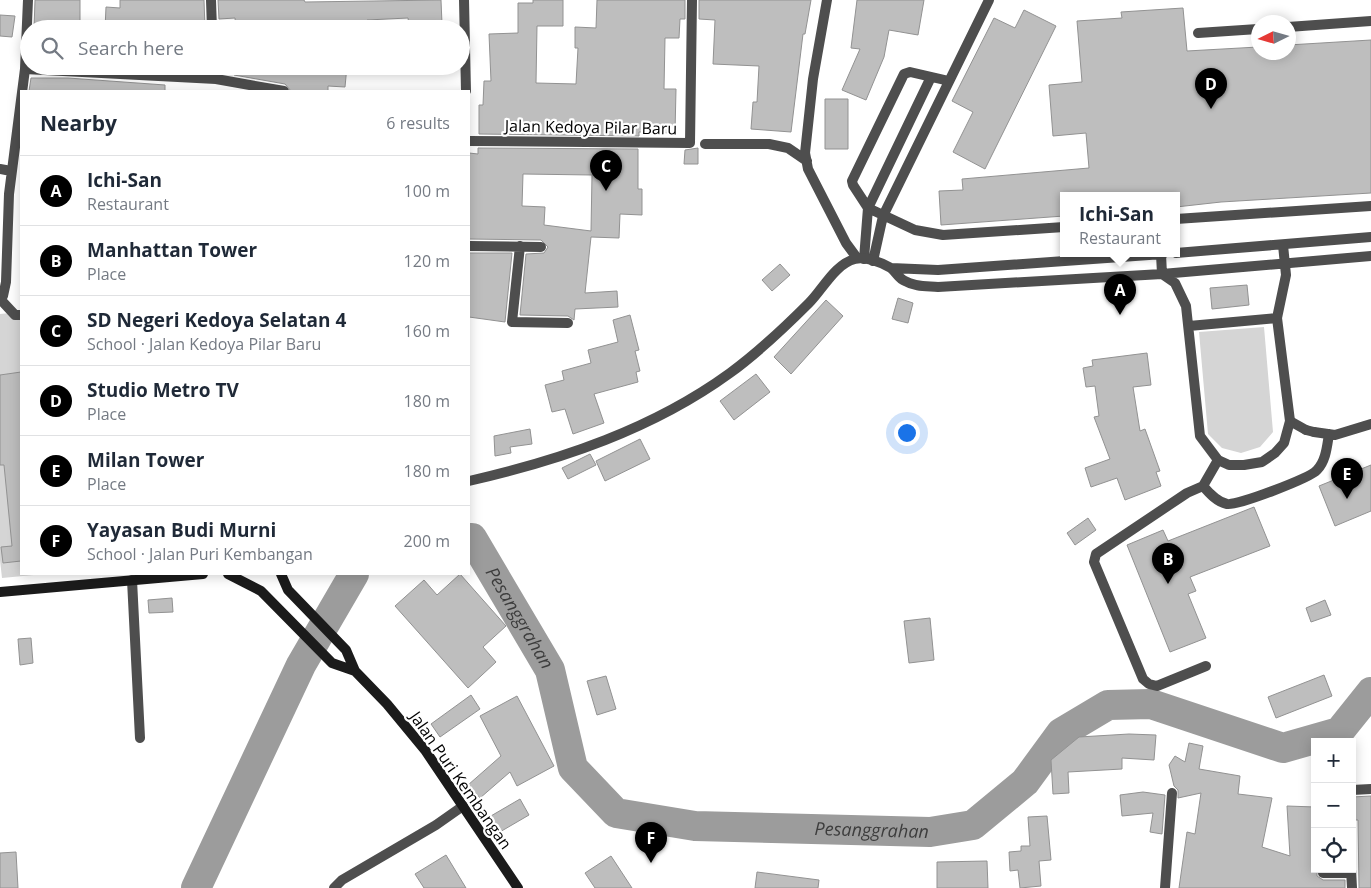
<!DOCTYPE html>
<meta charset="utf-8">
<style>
:root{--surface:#fff;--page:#f6f6f7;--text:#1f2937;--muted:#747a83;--line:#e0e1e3;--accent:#000}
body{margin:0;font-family:"Open Sans",sans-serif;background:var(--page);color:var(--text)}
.controls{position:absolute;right:15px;bottom:15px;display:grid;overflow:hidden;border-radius:0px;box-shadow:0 2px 12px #0003}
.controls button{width:45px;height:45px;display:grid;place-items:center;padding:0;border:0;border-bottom:1px solid var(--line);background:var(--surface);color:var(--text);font:25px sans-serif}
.compass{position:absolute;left:1251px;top:15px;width:45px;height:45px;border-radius:50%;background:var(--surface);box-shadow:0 2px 12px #0003;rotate:265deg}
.you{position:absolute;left:906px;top:432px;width:18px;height:18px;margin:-12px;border:4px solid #fff;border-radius:50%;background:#1a73e8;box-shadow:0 0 0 8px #1a73e833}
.badge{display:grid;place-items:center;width:32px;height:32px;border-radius:50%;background:var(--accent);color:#fff;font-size:16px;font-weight:700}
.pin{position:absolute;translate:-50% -41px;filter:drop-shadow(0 1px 2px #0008)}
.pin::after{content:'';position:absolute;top:26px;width:18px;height:15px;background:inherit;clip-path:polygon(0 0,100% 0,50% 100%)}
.popup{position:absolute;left:1060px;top:192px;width:120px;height:65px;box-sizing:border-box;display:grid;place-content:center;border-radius:0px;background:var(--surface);filter:drop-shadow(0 1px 4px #0005);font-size:16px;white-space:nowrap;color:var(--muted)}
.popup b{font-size:19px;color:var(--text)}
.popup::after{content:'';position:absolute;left:50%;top:100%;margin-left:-10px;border:10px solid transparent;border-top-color:var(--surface)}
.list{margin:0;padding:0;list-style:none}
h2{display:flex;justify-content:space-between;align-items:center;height:65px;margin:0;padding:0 20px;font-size:21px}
h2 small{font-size:16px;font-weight:400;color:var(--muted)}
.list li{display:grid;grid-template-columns:32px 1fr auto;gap:15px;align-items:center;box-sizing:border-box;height:70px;padding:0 20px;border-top:1px solid var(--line)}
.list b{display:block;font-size:19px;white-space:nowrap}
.list p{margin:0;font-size:16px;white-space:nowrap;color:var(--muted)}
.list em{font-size:16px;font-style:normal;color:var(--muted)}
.icon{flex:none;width:28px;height:28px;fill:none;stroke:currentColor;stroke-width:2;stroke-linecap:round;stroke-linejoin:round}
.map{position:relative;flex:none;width:1371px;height:888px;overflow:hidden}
.search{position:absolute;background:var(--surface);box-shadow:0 2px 12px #0003;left:20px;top:20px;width:450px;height:55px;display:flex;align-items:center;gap:12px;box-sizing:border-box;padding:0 18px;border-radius:28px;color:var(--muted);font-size:19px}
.panel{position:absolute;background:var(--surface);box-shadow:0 2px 12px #0003;left:20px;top:90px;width:450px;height:485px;border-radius:0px}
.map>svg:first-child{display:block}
.green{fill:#d5d5d5}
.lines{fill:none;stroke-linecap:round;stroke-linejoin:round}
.river{stroke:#9c9c9c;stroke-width:30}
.building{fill:#bebebe;stroke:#929292;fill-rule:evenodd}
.lane{stroke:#4e4e4e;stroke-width:10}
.street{stroke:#4e4e4e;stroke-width:10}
.secondary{stroke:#1b1b1b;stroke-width:10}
.labels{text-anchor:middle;stroke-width:4.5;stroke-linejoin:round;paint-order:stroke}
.street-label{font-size:16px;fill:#000;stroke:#fff}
.water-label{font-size:18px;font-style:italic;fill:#3d3d3d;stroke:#fff}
</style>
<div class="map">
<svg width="1371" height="888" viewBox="0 0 1371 888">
<rect width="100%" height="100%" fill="#fff"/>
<path class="green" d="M21,312V574H44L2,578L0,560V314Z
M1264,327L1273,432L1260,447L1241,453L1222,448L1208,434L1199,332Z"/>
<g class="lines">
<g class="river">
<path id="s1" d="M469,538H472L550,670L573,768L616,813L695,826L930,832L973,825L1025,782L1061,733L1108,705L1151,704L1283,748L1339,732L1371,692"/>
<path d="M196,888L301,665L354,574"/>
</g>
</g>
<path class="building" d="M35,0H80V29H34Z
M120,0H204L205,28L105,29L106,7L120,8Z
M218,0H304L305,2L441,0L442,24L409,25L408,18L367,20V22H354V28L335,29V22L309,23V29H236L235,18L219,19Z
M533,0H563V26H537L536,83L576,84L578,48H575V27L596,28L597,0H685V19H680L679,38H665L664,89H676L675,133L639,132V136L479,134V105H483L484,81H491L489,34L518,33V3H533Z
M699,0H811L805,34H803L791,132L751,129L753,102H757L759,66L713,64L715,20L699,19Z
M857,0H924L918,35L889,30L884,57L866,100L842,90L860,49L851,48Z
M1183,8L1187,51L1258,47V52H1288V45L1371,40V193L1221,202L1176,207V196H1064V216L941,225L939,191L963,190L962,179L1089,168L1086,133L1053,136L1049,85L1082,82L1077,21L1122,18L1121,12Z
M1024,10L1056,26L985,169L953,152L973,112L952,101L994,18L1015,28Z
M0,15L15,16L12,37L0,36Z
M235,66H347L345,87L328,86V91H291L285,84L234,75Z
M31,78H68L165,85V91H29Z
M825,99H848V149H825Z
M478,148L638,149V189H642V215L620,214L619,238L591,237L585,293L617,291L618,307L575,309L574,320L568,316L520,315L526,254L544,253L548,247L541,240L469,239V153L478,154ZM523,174L592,175L591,231L544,225L545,207L522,206Z
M698,148V164H684L685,150Z
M469,253H512L505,322L469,317Z
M780,264L790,275L772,291L762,280Z
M1247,285L1249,305L1212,309L1210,288Z
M898,298L913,303L908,323L892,319Z
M826,300L843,316L791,374L774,357Z
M630,315L639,350L635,351L640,371L636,372L638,382L594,394L604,423L573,434L565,409L552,412L545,385L564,380L562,371L591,363L588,350L618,342L613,320Z
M1147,353L1151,385L1133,387L1140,431L1145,429L1160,471L1156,472L1161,486L1125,500L1117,478L1091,487L1085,468L1110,459L1094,417L1099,416L1095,386L1086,387L1083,368L1093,366L1092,360Z
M21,372V561L3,563L1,547L12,546L4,465H0V375Z
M756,374L770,392L734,420L720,401Z
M530,429L532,444L510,447L511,453L495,456L494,436Z
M640,439L650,459L605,481L596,461Z
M590,454L596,465L568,479L562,468Z
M1371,465V511L1335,526L1319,486Z
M1254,507L1270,546L1190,577L1196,591L1188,594L1206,638L1170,652L1127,545L1163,530L1168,541Z
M1088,518L1096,530L1075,545L1067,533Z
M460,574L506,626L483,647L496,662L468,688L395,606L424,580L437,595Z
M172,598L173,612L149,613L148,600Z
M1325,600L1331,615L1311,622L1306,608Z
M930,618L934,660L909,663L904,621Z
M31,638L33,663L20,665L18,639Z
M1324,675L1332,696L1276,718L1268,697Z
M606,676L616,709L597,715L587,681Z
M471,695L480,709L440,737L431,724Z
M517,696L554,766L517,786L510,772L480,798L468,785L501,756L480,716Z
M1129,734L1156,735L1154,760L1122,758V769L1068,772L1069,793L1053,794L1051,760L1079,737Z
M1189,743L1203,746L1199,769L1240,776L1238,794L1272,798L1262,847L1290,856L1287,806L1315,807V869H1317V876L1323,880H1345V888H1179L1187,832L1195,834L1201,793L1178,798V790L1174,786L1169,765L1175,756L1185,762Z
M1143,792L1165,795L1162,834L1150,832L1153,813L1122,816L1120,795Z
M1371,796V888H1359L1358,820H1354L1352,797Z
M520,799L529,815L493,836L484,820Z
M1047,816L1051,860L1039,861L1041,886L1020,888L1018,870L1010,871L1009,852L1021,851V846H1030L1028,817Z
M16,852L18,888H0V853Z
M446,855L466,888H424L415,874Z
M611,856L632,888H595L585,873Z
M987,861L988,888H937V862Z
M757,872L819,880L818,888H755Z"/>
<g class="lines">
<path class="lane" d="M1288,27L1371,21
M1198,33L1258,29
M949,81L910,72L904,74L852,181L853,185L868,208L915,230L943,235L1064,227
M1176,219L1371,206
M864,259L868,208L931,77
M873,261L883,216L989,0
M1290,421L1306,430
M1314,432L1335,435L1371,424
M1203,486C1209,493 1217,502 1227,504C1237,506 1310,478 1317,470C1326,461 1327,446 1329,434
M132,580L140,738
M1206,666L1157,686L1149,684L1143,679L1094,562L1096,554L1187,493L1203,486L1218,460
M334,888L342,880L436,825L463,806"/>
<path class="street" d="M211,0L212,29
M464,0L466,91
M827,0L813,79L805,153L808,169L846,243L857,258
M25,69L216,79L215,66
M216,79L284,91
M469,141L690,143L692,0
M705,144H769L788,148L807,161
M0,169L11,171
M469,246L541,247
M520,246L512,322L568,323
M1176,253L1371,237
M1161,254L1162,274L1175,283L1186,306L1200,436L1218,460L1229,465H1244L1262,462L1275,453L1284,443L1290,421L1277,318L1286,275L1283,245
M891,268L938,270L1163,254
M0,298L3,296L6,282L9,194L25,69L28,0
M0,299L15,315H21
M1189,326L1277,318
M1306,430L1314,432
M469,481C561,460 653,429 730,373C759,352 784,328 809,303C823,289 835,264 855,259C865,256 883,263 891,268C896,272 899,279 905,281C915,287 927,286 938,287L1162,274L1371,256
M1352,790L1371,789
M1351,869L1352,888
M1323,873H1351
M1165,888L1172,793"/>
<path class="secondary" d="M228,574L261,591L332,663L355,671
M281,574L288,590L346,650L355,671L387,704L425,750L518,888
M0,592L203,574"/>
</g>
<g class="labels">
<g class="street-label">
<text transform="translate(591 127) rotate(1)" y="6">Jalan Kedoya Pilar Baru</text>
<text transform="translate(461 780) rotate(55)" y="6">Jalan Puri Kembangan</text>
</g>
<g class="water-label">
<text dy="6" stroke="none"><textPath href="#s1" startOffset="96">Pesanggrahan</textPath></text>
<text dy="6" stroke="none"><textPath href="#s1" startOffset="576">Pesanggrahan</textPath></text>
</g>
</g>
</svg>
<div class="controls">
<button>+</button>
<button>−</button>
<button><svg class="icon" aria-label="locate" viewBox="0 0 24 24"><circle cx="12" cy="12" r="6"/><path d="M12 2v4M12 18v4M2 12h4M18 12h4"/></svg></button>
</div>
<svg class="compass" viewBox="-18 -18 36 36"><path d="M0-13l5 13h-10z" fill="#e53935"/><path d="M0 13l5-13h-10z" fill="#747a83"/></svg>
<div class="you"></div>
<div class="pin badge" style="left:1120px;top:315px">A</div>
<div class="popup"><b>Ichi-San</b>Restaurant</div>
<div class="pin badge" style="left:1168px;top:584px">B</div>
<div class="pin badge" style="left:606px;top:191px">C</div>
<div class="pin badge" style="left:1211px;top:109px">D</div>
<div class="pin badge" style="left:1347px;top:499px">E</div>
<div class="pin badge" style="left:651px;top:863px">F</div>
<div class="search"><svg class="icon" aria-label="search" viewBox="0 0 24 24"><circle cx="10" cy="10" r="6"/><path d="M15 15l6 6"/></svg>Search here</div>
<section class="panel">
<h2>Nearby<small>6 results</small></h2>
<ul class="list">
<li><span class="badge">A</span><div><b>Ichi-San</b><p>Restaurant</p></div><em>100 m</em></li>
<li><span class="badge">B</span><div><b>Manhattan Tower</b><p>Place</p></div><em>120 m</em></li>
<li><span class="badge">C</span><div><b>SD Negeri Kedoya Selatan 4</b><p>School · Jalan Kedoya Pilar Baru</p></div><em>160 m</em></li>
<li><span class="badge">D</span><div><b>Studio Metro TV</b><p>Place</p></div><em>180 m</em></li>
<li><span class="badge">E</span><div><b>Milan Tower</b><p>Place</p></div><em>180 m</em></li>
<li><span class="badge">F</span><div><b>Yayasan Budi Murni</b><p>School · Jalan Puri Kembangan</p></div><em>200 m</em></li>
</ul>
</section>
</div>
